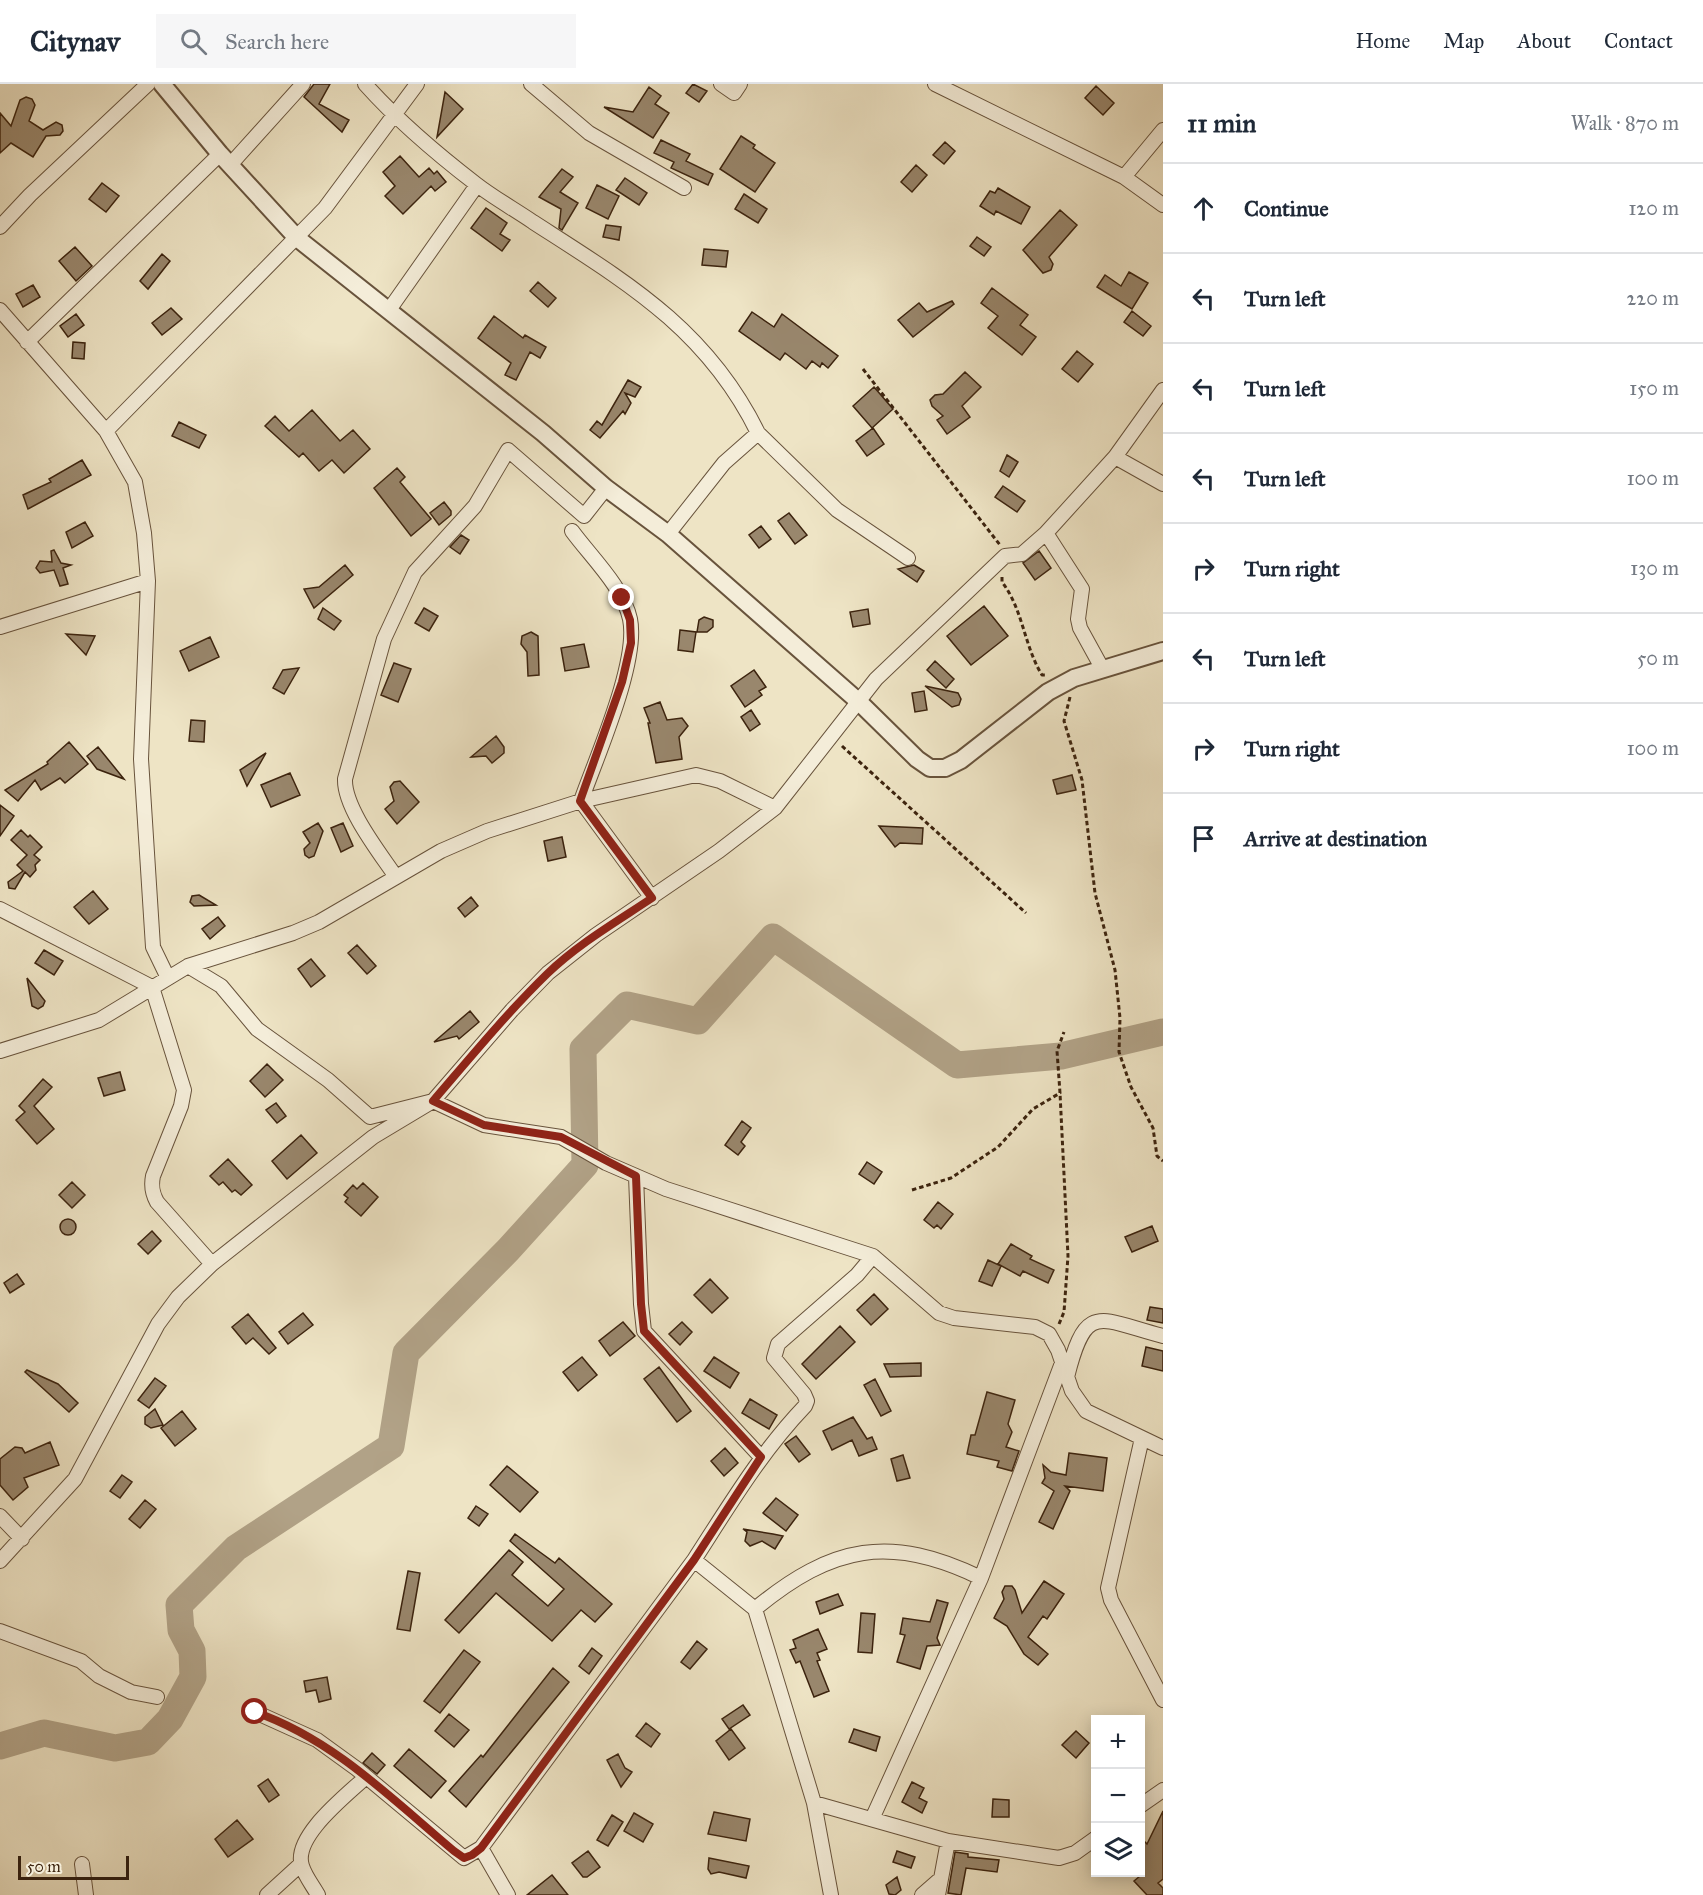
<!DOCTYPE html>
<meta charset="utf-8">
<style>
:root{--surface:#fff;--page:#f6f6f7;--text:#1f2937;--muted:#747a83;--line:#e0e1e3}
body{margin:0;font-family:"IM FELL Great Primer",serif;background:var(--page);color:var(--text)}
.controls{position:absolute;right:18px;bottom:18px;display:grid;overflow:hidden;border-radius:0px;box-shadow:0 3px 15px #0003}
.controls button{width:54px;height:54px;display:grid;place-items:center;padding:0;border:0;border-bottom:2px solid var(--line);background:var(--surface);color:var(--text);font:30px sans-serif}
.scale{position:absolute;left:18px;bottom:15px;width:111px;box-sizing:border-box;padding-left:6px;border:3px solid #3c230e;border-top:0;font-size:16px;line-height:21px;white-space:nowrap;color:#3c230e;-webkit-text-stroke:4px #f4edd9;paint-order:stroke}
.stop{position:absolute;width:18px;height:18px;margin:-14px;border:4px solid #8f2418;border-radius:50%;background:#fff}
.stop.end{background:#8f2418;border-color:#fff;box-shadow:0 2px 6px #0008}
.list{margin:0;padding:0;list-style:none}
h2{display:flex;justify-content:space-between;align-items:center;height:78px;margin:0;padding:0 24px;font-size:26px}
h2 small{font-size:20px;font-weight:400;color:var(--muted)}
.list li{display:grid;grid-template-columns:39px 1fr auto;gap:18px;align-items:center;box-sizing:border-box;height:90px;padding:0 24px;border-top:2px solid var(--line)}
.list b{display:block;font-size:22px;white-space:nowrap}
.list em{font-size:20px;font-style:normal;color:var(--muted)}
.icon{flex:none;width:33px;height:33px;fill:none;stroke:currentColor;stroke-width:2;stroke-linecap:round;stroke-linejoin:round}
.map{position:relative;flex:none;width:1163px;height:1811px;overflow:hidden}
header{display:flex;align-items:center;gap:36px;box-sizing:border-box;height:84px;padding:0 30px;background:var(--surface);border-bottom:2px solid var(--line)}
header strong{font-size:28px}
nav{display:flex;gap:33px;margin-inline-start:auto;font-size:21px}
.search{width:420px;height:54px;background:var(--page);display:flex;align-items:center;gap:15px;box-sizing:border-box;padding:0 21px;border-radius:0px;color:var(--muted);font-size:22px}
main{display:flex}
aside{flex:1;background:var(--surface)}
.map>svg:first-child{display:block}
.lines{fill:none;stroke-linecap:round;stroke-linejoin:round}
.river{stroke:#b1a287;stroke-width:27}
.building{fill:#99876d;stroke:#3c230e;stroke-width:1.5}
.minor-casing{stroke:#68533c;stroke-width:16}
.tertiary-casing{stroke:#68533c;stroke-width:20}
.path{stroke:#3c230e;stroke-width:3;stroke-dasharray:4.5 3;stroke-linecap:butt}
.minor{stroke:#f4edd9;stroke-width:14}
.tertiary{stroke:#f4edd9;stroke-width:16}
.route{stroke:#8f2418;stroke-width:8}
</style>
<header>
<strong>Citynav</strong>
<div class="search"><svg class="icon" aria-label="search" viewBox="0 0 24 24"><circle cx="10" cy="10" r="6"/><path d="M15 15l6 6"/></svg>Search here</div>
<nav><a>Home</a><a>Map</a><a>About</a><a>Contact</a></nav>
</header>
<main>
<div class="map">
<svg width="1163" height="1811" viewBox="0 0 1163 1811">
<rect width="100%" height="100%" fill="#eee4c5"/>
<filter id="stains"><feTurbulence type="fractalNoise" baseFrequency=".00333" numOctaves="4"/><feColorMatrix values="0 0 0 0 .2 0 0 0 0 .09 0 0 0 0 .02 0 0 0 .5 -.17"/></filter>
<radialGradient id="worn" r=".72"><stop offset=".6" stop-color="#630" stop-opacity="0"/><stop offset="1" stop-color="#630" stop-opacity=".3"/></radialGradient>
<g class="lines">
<path class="river" d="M0,1662L44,1649L115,1664L148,1658L170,1635L193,1593L192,1567L181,1546L179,1521L236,1464L391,1362L406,1269L508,1166L585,1081L583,965L627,921L698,937L773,853L957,981L1061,972L1163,948"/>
</g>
<path class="building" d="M314,0H330L319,20L349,36L342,48L304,13Z
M693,0L707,7L699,18L686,9Z
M1096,2L1114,19L1103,31L1085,14Z
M649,3L661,12L655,20L669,29L653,54L604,23L633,28Z
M445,8L463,25L437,53Z
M26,13L32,15L35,21L29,37L43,46L56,38L62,41L63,47L60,51L46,52L33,73L11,59L0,69V29L11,42L20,16Z
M741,52L755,61L753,64L775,79L755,108L720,85Z
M661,56L690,70L686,77L713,90L708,101L671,84L674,78L654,69Z
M945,58L955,67L944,80L933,71Z
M400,72L419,93L429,84L434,90L437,87L446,98L435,107L431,102L403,130L385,112L395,102L383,88Z
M916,81L927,91L912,108L901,98Z
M562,85L573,93L560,108L578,119L562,146L559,144L561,125L539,113Z
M625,94L647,109L639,121L616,106Z
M102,99L119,112L106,128L89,115Z
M597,101L619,112L608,135L586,124Z
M998,104L1030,123L1021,140L996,127L994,131L980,122L990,107L995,109Z
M744,110L767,125L758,139L735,125Z
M486,124L507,139L500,150L510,156L502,167L471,144Z
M1060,126L1077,141L1049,173L1053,180L1051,186L1043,189L1023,166Z
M606,141L621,143L619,156L603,153Z
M977,153L991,163L984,172L970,162Z
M75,163L92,182L76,197L59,177Z
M704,165L728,167L726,183L702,181Z
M162,170L170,177L148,205L140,197Z
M1129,188L1148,199L1132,225L1097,203L1105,191L1121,202Z
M538,198L556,214L548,223L530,207Z
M33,201L40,213L23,223L16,210Z
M992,204L1028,231L1020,241L1036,253L1022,271L988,244L998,232L981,219Z
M952,217L954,220L913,253L898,236L919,219L927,228Z
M171,224L182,235L162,251L152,239Z
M1132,227L1151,242L1143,252L1124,238Z
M752,228L774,243L782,230L838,272L828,284L822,279L820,283L812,277L806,285L785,269L780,276L739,247Z
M76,230L84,241L68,253L60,242Z
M494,232L523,254L525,251L546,263L540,274L530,268L516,296L505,291L511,279L478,254Z
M73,258L85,259L84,275L72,274Z
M1077,267L1093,280L1078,298L1062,285Z
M965,288L981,303L962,322L970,333L947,350L937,336L943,332L932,322L930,316L935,311L943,310Z
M628,296L641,303L635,313L625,309L631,319L625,330L623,327L600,354L590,346L597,337L602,341Z
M874,303L893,325L872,344L853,322Z
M312,326L340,357L353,346L370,365L344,389L332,376L319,387L303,369L299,373L265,342L275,332L289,347Z
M179,338L206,351L199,364L172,352Z
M873,344L884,360L867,372L856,357Z
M1007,371L1018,378L1009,393L1000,387Z
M82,376L91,391L28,425L23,411L51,398L49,395Z
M397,384L405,393L400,398L431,435L411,452L374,404Z
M1003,402L1025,417L1017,428L995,413Z
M444,418L451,427V431L439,441L430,429Z
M789,429L807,451L795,460L778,437Z
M85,438L93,452L72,464L66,448Z
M761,442L771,455L759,464L749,451Z
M461,451L469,456L460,470L450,463Z
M54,466L61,479L71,481L63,484L68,500L60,502L54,486L40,489L36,484L40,477L52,478L51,467Z
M1039,467L1051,484L1035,496L1023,479Z
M345,481L353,491L314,524L304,505L319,503Z
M914,481L924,487L917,498L898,485Z
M984,522L1008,552L971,581L947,552Z
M323,524L341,537L334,546L318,535Z
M424,524L438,532L429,547L415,539Z
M868,525L870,540L853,543L850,528Z
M704,533L713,536V543L707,548H697L699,536Z
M680,546L696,548L693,568L678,566Z
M531,548L538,552L539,591L528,592L527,568L521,560L522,552Z
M66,550L95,552L86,571Z
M210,553L219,573L189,587L180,567Z
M584,560L589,583L565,587L561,564Z
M935,577L954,595L946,604L927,586Z
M394,579L411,585L398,618L381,611Z
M299,584L284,610L273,604L283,586Z
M754,586L766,603L759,607L762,611L745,623L731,602Z
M925,602L958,609L961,615L959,621L952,623Z
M924,607L927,626L915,628L912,609Z
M660,618L667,636L682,634L688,642L679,653L682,675L656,679L648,639H650L644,624Z
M751,626L760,640L750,647L741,633Z
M191,636L205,637L204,658L189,657Z
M496,652L504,663V669L492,679L486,672L471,673Z
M69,658L88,680L65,699L60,694L41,706L35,696L18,717L5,706L48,680L47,678Z
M98,663L124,695L97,685L87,672Z
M266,669L247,702L240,686Z
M290,689L300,711L271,723L261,701Z
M1072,691L1076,706L1057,710L1053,696Z
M400,697L419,718L397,740L385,725L394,717L390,703L394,698Z
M0,721L14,732L0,752Z
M318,739L323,747L314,772L309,774L305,771L304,765L310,759L303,748Z
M343,739L353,762L341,768L331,744Z
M879,742L923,744L922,760L900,759L895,763Z
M21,746L28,753L30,751L42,763L34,771L40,776L35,781L36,786L30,793L25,788L15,805L9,804L8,798L23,787L17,781L27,771L11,756Z
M562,753L566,773L548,777L544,757Z
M93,807L108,825L89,840L74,823Z
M199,811L216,821L194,822L190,818L192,812Z
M471,813L478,822L465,833L458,824Z
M218,833L225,842L210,855L202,845Z
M357,861L376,882L367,890L348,869Z
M44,866L63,877L54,891L35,879Z
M311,875L325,892L311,903L298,885Z
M27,894L45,917L43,922L38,925L32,922Z
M470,927L479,938L459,955L457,952L434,958Z
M267,980L283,996L265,1013L250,997Z
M120,988L125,1006L104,1012L98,994Z
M43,995L52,1003L34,1022L54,1045L37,1060L16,1036L25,1028L19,1022Z
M276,1019L286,1032L277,1039L266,1026Z
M742,1037L751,1044L741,1058L745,1062L738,1071L725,1061Z
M301,1051L317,1069L287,1095L272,1077Z
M228,1075L252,1101L241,1111L235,1106L232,1108L223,1098L219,1101L210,1092Z
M867,1078L882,1088L874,1100L859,1090Z
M72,1098L85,1111L72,1124L59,1111Z
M363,1099L378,1113L361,1132L345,1118L348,1114L344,1111L353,1101L357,1105Z
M938,1118L953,1130L941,1145L937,1141L934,1144L924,1136Z
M60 1143a8 8 0 1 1 16 0a8 8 0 1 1-16 0Z
M1152,1142L1158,1157L1132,1168L1125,1153Z
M152,1147L161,1157L148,1170L138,1160Z
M1011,1160L1032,1172L1030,1175L1054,1186L1048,1199L1023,1187L1020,1192L998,1180Z
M988,1176L1001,1182L992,1202L979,1197Z
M17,1190L24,1200L10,1209L4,1199Z
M710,1195L728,1214L712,1229L694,1211Z
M874,1210L888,1225L871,1241L857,1226Z
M1150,1223L1163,1225V1239L1147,1236Z
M303,1229L313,1241L288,1260L279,1248Z
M248,1230L276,1264L269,1270L253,1254L246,1260L232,1243Z
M623,1238L635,1252L610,1272L599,1257Z
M682,1238L692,1248L680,1261L669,1250Z
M840,1242L855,1258L816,1295L802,1280Z
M1146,1263L1163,1267V1287L1142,1282Z
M582,1273L597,1291L578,1307L563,1288Z
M714,1273L739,1289L730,1304L704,1287Z
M921,1279V1292L890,1293L884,1280Z
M659,1283L691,1327L677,1338L644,1295Z
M27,1286L58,1300L78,1319L69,1328L25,1288Z
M155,1294L166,1302L149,1324L138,1316Z
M875,1295L891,1327L881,1332L864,1301Z
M987,1308L1015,1316L1008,1340L1012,1348L1006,1363L1019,1367L1012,1387L997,1383L999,1377L967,1370L971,1351H975Z
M750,1315L777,1331L769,1345L742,1329Z
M155,1325L163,1341L151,1344L145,1340V1333Z
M182,1327L196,1345L175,1362L161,1344Z
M853,1333L867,1355L872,1353L877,1365L859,1372L852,1356L832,1366L823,1347Z
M796,1352L810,1370L799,1378L785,1360Z
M50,1358L59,1381L24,1394L28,1403L13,1416L0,1401V1375L15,1363L22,1364L25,1369Z
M725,1364L738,1379L724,1392L711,1377Z
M1069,1369L1107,1374L1103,1407L1065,1402L1070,1407L1053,1445L1039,1438L1054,1407L1042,1399L1045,1394L1043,1381L1051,1388L1066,1391Z
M903,1371L910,1394L897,1397L891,1375Z
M507,1382L538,1408L520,1428L490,1401Z
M122,1391L132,1398L120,1414L110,1407Z
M776,1414L798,1431L786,1447L763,1429Z
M145,1416L156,1425L140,1444L129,1435Z
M476,1422L488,1430L479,1442L468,1434Z
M743,1445L773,1450L783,1452L775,1465L762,1457L750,1462L745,1457L747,1448Z
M515,1450L555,1479L559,1474L612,1520L595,1538L581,1526L552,1557L496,1509L459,1549L445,1536L509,1466L523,1478L512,1491L548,1522L564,1505L510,1457Z
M408,1487L420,1489L410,1547L397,1545Z
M1044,1497L1064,1510L1047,1535L1043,1532L1028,1553L1048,1570L1038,1581L1024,1570L1007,1542L994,1534L1004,1515L1002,1508L1005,1502H1012L1015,1506L1022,1529Z
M838,1510L843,1521L820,1530L816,1518Z
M937,1516L948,1519L937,1554L940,1561L927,1562L920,1585L897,1578L905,1551L900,1550L903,1534L930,1538Z
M861,1529L875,1530L872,1569L858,1568Z
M818,1545L827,1565L817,1569L820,1576L817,1577L829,1607L814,1613L800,1577L796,1579L790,1566L796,1564L793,1556Z
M697,1557L707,1565L690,1585L681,1578Z
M592,1564L602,1572L589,1590L579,1582Z
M464,1566L480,1578L440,1629L424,1617Z
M553,1584L569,1598L466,1723L449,1707L481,1671L483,1673Z
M327,1593L331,1615L319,1618L316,1606L306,1608L304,1597Z
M743,1621L750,1631L729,1645L722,1635Z
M449,1630L469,1646L454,1663L435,1647Z
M646,1639L660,1650L651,1663L636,1652Z
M731,1645L745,1664L729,1676L716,1657Z
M854,1645L880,1653L876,1667L849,1658Z
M1076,1647L1089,1659L1076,1674L1062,1661Z
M409,1665L446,1697L431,1714L394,1682Z
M372,1669L385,1681L377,1690L363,1679Z
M618,1670L625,1684L632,1688L621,1703L607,1676Z
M268,1695L279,1711L269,1718L258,1702Z
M912,1698L924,1704L919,1714L927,1718L922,1729L902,1718Z
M993,1715L1009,1716V1733H992Z
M1163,1727V1795L1158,1799L1163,1804V1811H1147L1134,1797L1140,1792V1753L1147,1760Z
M714,1728L750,1735L746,1757L708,1750Z
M634,1729L653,1740L643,1758L624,1747Z
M612,1731L623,1738L608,1762L597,1756Z
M237,1736L253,1755L228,1773L215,1755Z
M588,1767L600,1783L587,1793H583L572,1779Z
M897,1767L915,1773L911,1784L893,1778Z
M955,1768L968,1770V1773L999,1776L997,1788L966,1784L961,1811L948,1809Z
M709,1774L749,1782L746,1794L719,1788L711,1790L708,1785Z
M552,1791L568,1811H527Z
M897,1793L901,1806L895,1811L889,1810L886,1801Z"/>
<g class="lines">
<defs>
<path id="minor" d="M365,0C398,37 437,70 476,100C494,114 514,125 533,138C626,198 707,245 758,349L724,379L668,450
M531,0L589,49L684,104
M721,0L734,9L740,0
M935,0L1124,93
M1163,46L1124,93L1163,121
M230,81L303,0
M0,143L30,111L148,0
M0,226L106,347
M389,226L477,101
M27,258L220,70
M758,349L837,426L908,474
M1115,373L1163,306
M572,447C591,473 623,503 630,535C639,578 596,674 581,717L652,814
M0,543L148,497
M1102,584L1080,544L1078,535L1082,505L1046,449L1115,373L1163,400
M396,793C380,769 344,724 345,695L384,555L415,488L475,422L508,366L584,432L606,404
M0,825L152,903L184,1006L181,1022L153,1092C151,1102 152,1109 157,1118L212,1180
M188,882L221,902L257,945L328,996L370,1033L433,1017L484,1041L561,1053L606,1079L666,1105L873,1172L939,1229L954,1234L1035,1243L1049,1250L1058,1266L1072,1307L1086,1327L1163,1364
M167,892L153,863L141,675L148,497L144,449L135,398L106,347L325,124L417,0
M0,967L99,936L188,882L293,849L319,838L441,767L487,747L581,717L696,691L720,697L775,724
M636,1092L641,1220L644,1247L761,1373
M1067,1293C1086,1217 1098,1235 1163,1252
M1142,1354L1108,1504L1111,1516L1163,1616
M0,1432L22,1455
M694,1476C729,1422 761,1368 805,1322L807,1317L804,1310L774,1274L778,1260L857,1191L873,1172
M0,1477L75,1395L158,1240L178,1213L212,1180L373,1053L433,1017L512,926L548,889L596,851L719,767L775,724L876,595L1005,472L1022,470L1046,449
M0,1547L81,1577L99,1592L131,1608L157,1613
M255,1628L317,1656L357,1685L464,1774L481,1764L694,1476L755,1525
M814,1719L948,1757L938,1811
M1140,1722L1163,1706
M872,1735L981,1494
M948,1757L1059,1774L1075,1769L1096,1754
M481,1764L508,1811
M82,1780L86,1811
M267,1811L301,1780
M318,1811C313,1802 305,1792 302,1782C292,1753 347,1711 366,1693
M831,1811L814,1719L755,1525C832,1461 891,1450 981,1494L1062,1279
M922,1811L938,1797"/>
<path id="tertiary" d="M162,0L220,70L297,154L543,349L606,404L668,450L858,617L917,675L930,684H945L961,676L1048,608L1074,594L1163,567"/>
</defs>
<use href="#minor" class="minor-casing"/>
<use href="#tertiary" class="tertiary-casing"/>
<path class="path" d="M863,285L1000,461
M1002,493V498C1023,525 1024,562 1042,591H1045
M1070,613L1064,637L1082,696L1095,809L1115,886L1120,934L1119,968L1131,1003L1153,1044L1157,1072L1163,1077
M842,662L1026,829
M912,1106L951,1094L998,1063L1033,1025L1060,1009L1057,967L1064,948
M1059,1240L1064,1228L1068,1172L1060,1009"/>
<use href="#minor" class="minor"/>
<use href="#tertiary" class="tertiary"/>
</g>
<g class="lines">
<path class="route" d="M255,1628C333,1655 392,1715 454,1767L464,1774L472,1771L481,1764L694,1476L761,1373L644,1247L641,1220L636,1092L561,1053L484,1041L433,1017C470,974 506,930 547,890C578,860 616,838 652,814L580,717L622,598L631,559L630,536L622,514"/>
</g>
<rect width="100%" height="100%" filter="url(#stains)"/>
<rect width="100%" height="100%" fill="url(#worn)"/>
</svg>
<div class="controls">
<button>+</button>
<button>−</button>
<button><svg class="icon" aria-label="layers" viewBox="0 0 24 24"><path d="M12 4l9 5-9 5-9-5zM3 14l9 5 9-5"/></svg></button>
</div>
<div class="scale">50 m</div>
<div class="stop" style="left:255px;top:1628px"></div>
<div class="stop end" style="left:622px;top:514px"></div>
</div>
<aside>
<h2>11 min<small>Walk · 870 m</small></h2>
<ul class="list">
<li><svg class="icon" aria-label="ahead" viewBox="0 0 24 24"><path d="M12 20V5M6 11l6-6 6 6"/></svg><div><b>Continue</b></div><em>120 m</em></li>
<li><svg class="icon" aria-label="left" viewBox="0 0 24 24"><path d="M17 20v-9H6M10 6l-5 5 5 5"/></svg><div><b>Turn left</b></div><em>220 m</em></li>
<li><svg class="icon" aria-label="left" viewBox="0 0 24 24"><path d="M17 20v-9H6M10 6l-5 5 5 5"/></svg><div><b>Turn left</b></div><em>150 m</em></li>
<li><svg class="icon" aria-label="left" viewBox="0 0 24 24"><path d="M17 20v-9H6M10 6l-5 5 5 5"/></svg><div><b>Turn left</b></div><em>100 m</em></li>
<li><svg class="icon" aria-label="right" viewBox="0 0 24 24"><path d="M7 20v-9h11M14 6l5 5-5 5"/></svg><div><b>Turn right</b></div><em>130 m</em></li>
<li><svg class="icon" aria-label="left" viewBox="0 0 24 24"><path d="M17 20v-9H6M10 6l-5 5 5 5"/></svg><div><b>Turn left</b></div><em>50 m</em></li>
<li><svg class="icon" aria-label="right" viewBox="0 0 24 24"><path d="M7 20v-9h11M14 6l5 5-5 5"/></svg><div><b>Turn right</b></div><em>100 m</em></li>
<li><svg class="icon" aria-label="arrive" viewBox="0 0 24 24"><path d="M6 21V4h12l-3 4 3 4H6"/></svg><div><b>Arrive at destination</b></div></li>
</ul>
</aside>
</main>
